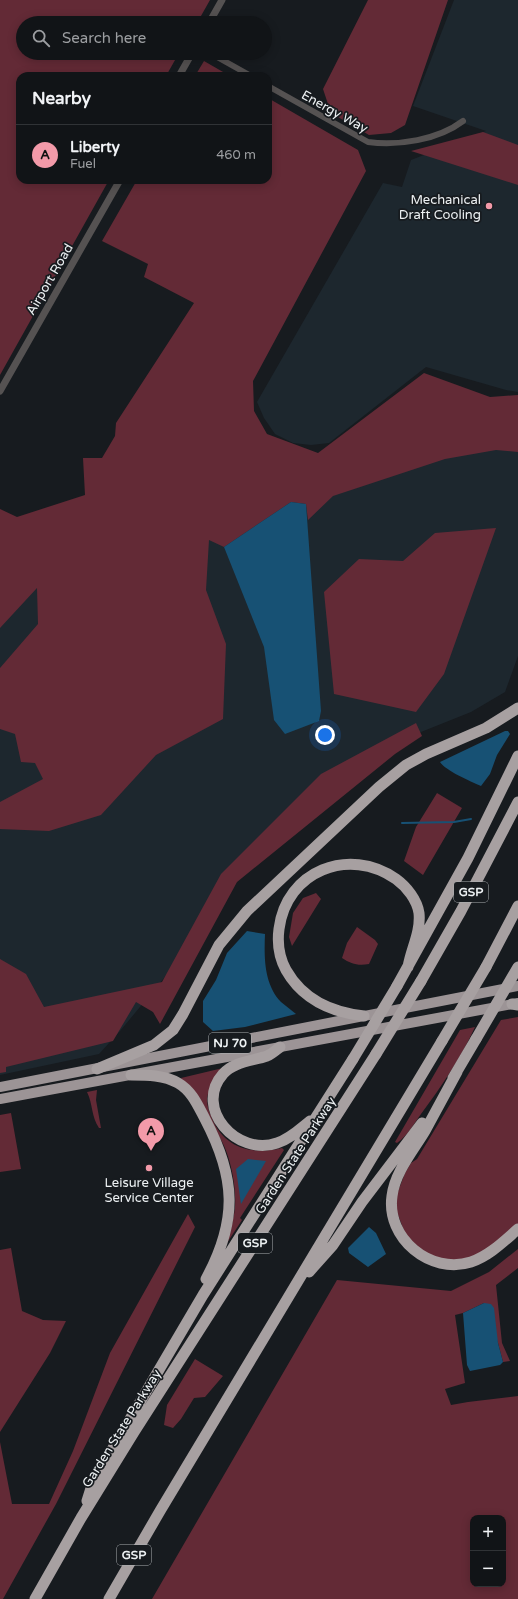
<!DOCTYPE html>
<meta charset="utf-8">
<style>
:root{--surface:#111417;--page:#1a1d20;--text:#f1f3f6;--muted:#9c9ea1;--line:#303336;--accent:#f39aa9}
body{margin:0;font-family:"Varela Round",sans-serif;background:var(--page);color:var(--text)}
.controls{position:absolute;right:12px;bottom:12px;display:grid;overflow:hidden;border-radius:8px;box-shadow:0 2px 10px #0003}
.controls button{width:36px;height:36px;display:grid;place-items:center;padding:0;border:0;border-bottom:1px solid var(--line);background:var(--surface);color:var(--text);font:20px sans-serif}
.you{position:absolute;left:325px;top:735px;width:14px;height:14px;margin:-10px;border:3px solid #fff;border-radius:50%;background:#1a73e8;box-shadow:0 0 0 6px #1a73e833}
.badge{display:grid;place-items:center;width:26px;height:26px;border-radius:50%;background:var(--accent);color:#111;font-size:13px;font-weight:700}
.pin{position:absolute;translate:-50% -33px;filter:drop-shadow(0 1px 2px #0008)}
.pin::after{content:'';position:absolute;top:21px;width:14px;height:12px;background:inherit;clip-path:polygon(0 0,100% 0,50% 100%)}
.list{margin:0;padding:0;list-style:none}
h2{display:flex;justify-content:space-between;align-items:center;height:52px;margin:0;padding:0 16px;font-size:17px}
h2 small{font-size:13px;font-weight:400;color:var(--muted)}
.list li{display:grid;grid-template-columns:26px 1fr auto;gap:12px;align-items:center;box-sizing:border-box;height:60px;padding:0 16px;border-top:1px solid var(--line)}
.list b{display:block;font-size:15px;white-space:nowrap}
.list p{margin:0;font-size:13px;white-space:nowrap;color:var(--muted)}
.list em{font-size:13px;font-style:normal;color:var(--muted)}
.icon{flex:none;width:22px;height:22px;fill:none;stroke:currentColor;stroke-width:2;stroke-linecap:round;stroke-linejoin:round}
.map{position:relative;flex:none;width:518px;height:1599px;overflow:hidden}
.search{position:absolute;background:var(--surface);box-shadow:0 2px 10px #0003;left:16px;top:16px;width:256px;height:44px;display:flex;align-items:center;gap:10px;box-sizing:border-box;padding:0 14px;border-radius:22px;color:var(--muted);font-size:15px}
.panel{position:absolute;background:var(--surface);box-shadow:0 2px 10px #0003;left:16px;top:72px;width:256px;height:112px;border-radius:12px}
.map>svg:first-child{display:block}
.built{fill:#1d272e}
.green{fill:#632a36;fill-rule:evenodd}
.water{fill:#175174}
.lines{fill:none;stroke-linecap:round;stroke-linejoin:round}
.stream{stroke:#175174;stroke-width:2}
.minor{stroke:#555252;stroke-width:6}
.tertiary{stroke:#555252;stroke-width:7}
.trunk{stroke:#9c9496;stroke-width:10}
.motorway{stroke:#a7a0a1;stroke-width:11}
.motorway-bridge{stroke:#a7a0a1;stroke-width:11}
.poi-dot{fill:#f39aa9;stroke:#171b1f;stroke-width:1.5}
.labels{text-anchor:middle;stroke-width:3.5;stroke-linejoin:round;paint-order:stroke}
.shield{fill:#171b1f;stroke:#adb1b3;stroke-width:1}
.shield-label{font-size:12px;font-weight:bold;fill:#edf1f3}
.street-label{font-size:13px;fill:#edf1f3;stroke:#171b1f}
.poi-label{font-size:13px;fill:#edf1f3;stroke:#171b1f;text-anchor:end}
</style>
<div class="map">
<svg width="518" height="1599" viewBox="0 0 518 1599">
<rect width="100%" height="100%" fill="#171b1f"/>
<path class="built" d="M454,0H518V392L506,390L426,367L329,443L311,445L293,443L275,434L264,418L257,402L383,183L402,187L411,160L486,131L413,106Z
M518,434V656L505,692L471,712L416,734L213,898L199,936L120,1031L99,1054L0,1075V551Z"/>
<path class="green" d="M0,0H210L197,23H23V53H179L166,76H20V180H109L0,375Z
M368,0H448L405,125L391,133L369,135L331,113L323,89Z
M204,61L230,76H195Z
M268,98L358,150L366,171L253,381L254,411L267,434L318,453L424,373L490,397L518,395V452L496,450L445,459L333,496L308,520L306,504L291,502L224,547L209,540L206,590L226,644L223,719L156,755L101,815L49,831L0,829V802L43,779L35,763L21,762L15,734L0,729V668L38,624L37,588L0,628V509L17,517L85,495L83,458H102L115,436L116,423L194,303L144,277L148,264L102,241L137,180H268Z
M483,132L518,145V185L411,151Z
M496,528L444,674L416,712L334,694L324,592L359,559L403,561L435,533Z
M416,723L422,736L395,754L237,882L160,1024L153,1012L136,1002L113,1041L6,1067V1072L0,1073V959L26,974L44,1007L162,982L221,874L321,774Z
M437,793L462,808L423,875L404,861L416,827Z
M316,893L321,899L292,946L289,937L293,913L303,898Z
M357,927L375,940L378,944L369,964C358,966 351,964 342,958L347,943Z
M518,1017V1226L495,1245L464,1262L431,1258L407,1239L397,1212V1194L405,1173L411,1163L417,1159L501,1020Z
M475,1027C461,1058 441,1087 421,1114C414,1124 407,1136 397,1143L395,1142L460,1030Z
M223,1068C219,1076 216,1087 210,1093C210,1094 208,1094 208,1094C206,1099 208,1109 210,1113C221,1147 250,1156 282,1148L284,1150L240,1218L242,1220L227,1243C229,1235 232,1227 233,1219C239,1198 232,1159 221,1140C209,1119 193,1100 181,1078Z
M97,1090L96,1100L101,1128H99C91,1116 93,1104 87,1092Z
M11,1113L21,1169L0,1172V1115Z
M188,1214L195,1227L56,1504L3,1599H0V1442L12,1504H49L73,1451L110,1353Z
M11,1248L22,1311L43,1320L66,1321L50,1353L0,1432V1250Z
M518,1249V1268L496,1285L502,1343L510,1361L503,1362L498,1343L484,1303L463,1313L455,1315L465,1383L445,1389L451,1405L468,1402L518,1396V1599H152L337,1280L451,1291L489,1272ZM473,1518H503V1584H473Z
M195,1359L223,1376L205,1397L194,1398L181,1419L173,1428L164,1425L167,1405Z"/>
<path class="water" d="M291,502L306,504L321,711L319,721L285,734L274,720L264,647L224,547Z
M505,731H508L510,734L497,755L490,774L481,786C470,781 446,771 440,762Z
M247,931L265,934C264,958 264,984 281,1002C286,1006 291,1010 296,1014L245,1027L213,1031L203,1022V1001L216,980L227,953Z
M248,1159L266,1161L241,1204L236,1169Z
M369,1227L376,1233L386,1254L368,1267L349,1253L348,1248Z
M484,1303L491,1304L494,1308L498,1343L503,1362L500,1365L470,1371L467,1365L463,1313Z"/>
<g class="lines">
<path class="stream" d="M402,823L454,822L471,819"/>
<path class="minor" d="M210,53L251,76
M268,86L368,142C398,146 438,140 463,121"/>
<path class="tertiary" d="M209,23L222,0
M179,76L192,53
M0,391L120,180"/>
<path class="trunk" d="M0,1087L518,986
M0,1099L518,1003"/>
<path class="motorway" d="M486,967L518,906
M421,981L461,911L518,802
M397,986L468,858L518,756
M512,1004L518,1005
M364,1016C331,1012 303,1000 286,970C279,957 277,944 279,929C286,871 349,846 396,879C407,887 417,900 419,913C421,932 411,949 408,967
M280,1047C276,1050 272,1054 267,1056C252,1061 233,1062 223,1074C193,1108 237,1157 277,1143C290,1139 300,1129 310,1121
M97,1069L154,1045L173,1030L183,1014L219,945L247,911L379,787L406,765L426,754L486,728L518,708
M457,1072C446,1092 436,1111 425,1131C413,1151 395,1172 392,1196C386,1238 430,1275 471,1262C489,1256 503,1242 518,1229
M131,1075C147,1075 164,1075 178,1083C192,1091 198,1106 205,1119C236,1178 238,1220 206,1279
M453,1078L476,1039
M309,1272L333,1245L362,1202L422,1123
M87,1501L93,1482L203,1295L353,1059
M35,1599L81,1518L134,1432L376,1054
M109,1599L160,1511L442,1041"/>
<path class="motorway-bridge" d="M476,1039L518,967
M442,1041L486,967
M376,1054L421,981
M353,1059L397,986"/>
</g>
<g class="poi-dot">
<circle cx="489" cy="206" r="4"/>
<circle cx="149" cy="1168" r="4"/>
</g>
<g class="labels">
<g class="shield">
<rect x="454" y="882" width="34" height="20" rx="3"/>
<rect x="209" y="1033" width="42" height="20" rx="3"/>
<rect x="238" y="1233" width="34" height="20" rx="3"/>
<rect x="117" y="1545" width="34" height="20" rx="3"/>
</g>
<g class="shield-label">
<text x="471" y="896">GSP</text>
<text x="230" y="1047">NJ 70</text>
<text x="255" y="1247">GSP</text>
<text x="134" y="1559">GSP</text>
</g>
<g class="street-label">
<text transform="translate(335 111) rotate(29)" y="5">Energy Way</text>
<text transform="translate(49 279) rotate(-60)" y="5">Airport Road</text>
<text transform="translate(295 1155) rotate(-57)" y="5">Garden State Parkway</text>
<text transform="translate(121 1428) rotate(-58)" y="5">Garden State Parkway</text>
</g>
<g class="poi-label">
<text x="481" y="204">Mechanical<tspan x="481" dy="15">Draft Cooling</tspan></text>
<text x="149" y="1187" text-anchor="middle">Leisure Village<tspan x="149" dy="15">Service Center</tspan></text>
</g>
</g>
</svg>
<div class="controls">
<button>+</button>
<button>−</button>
</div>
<div class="you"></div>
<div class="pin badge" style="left:151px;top:1151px">A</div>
<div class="search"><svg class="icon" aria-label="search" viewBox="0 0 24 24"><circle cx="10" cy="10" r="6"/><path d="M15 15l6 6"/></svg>Search here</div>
<section class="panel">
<h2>Nearby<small></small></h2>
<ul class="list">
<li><span class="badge">A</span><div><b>Liberty</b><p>Fuel</p></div><em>460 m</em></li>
</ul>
</section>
</div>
